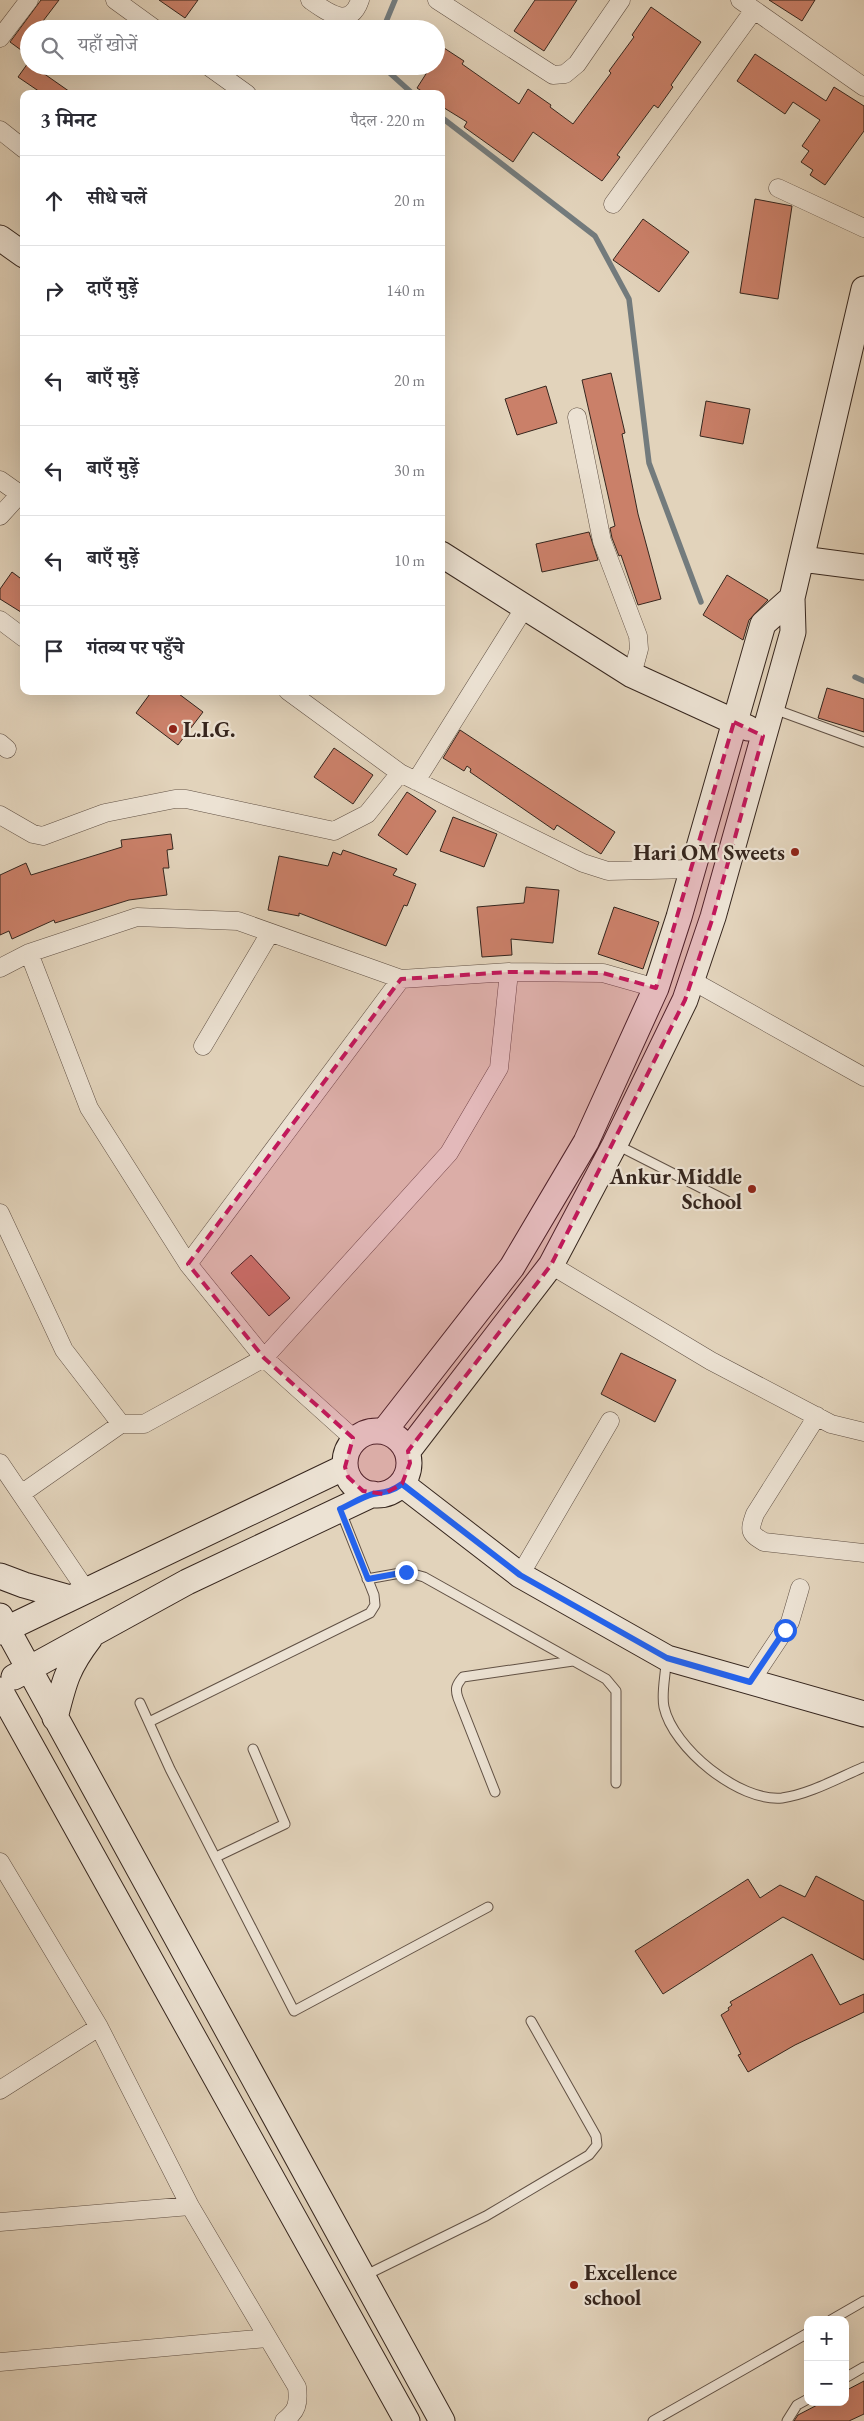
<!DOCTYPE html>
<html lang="hi">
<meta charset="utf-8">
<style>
:root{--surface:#fff;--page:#f2f2f3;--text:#2b2b33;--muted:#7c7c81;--line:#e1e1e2}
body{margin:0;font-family:"EB Garamond","Noto Serif Devanagari",serif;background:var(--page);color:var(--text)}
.controls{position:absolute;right:15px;bottom:15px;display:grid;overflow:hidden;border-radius:10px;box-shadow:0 5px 20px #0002}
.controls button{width:45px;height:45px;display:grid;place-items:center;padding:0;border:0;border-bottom:1px solid var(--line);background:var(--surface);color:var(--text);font:25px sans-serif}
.stop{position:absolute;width:15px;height:15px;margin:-11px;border:4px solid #2563eb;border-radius:50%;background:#fff}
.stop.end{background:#2563eb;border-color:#fff;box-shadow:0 1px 5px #0008}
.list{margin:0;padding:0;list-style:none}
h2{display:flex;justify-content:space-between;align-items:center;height:65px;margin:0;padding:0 20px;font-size:21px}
h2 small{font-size:16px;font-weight:400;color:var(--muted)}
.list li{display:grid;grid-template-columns:32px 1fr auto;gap:15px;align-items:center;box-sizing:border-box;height:90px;padding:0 20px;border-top:1px solid var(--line)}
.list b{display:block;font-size:19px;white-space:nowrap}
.list em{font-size:16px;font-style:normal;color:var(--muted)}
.icon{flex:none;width:28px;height:28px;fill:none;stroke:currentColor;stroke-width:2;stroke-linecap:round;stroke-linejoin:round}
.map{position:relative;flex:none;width:864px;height:2421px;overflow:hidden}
.search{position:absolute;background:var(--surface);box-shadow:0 5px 20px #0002;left:20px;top:20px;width:425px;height:55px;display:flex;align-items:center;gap:12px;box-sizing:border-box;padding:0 18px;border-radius:28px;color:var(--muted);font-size:19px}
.panel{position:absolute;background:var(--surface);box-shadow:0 5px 20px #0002;left:20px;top:90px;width:425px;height:605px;border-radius:10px}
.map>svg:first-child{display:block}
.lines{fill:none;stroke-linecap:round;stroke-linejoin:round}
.stream{stroke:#737b7d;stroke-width:5.5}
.building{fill:#ca8069;stroke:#36261e}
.lane-casing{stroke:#615145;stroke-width:11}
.street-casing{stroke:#615145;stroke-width:19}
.secondary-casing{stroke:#36261e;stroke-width:27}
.lane{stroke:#ece2d3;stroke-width:9}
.street{stroke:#ece2d3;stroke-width:18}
.secondary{stroke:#ece2d3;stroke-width:25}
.route{stroke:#2563eb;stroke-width:6}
.marked{fill:#c2185b;fill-opacity:0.2;stroke:#c2185b;stroke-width:4;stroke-dasharray:10 6;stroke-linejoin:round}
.poi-dot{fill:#8f2418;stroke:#ece2d3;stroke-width:2}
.labels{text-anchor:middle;stroke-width:4.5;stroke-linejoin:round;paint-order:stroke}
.poi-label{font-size:22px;font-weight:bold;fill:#36261e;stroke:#ece2d3;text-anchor:start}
</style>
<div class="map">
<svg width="864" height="2421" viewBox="0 0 864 2421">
<rect width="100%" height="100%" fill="#e2d3bb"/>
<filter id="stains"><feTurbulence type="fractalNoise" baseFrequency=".004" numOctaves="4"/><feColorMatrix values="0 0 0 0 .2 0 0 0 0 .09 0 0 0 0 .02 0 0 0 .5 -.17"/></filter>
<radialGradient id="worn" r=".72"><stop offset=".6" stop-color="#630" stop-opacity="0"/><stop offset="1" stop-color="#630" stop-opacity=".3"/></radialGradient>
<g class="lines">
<path class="stream" d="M383,29L395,0
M382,66L413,94
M441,117L595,236L629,299L649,463L701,602
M855,677L864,681"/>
</g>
<path class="building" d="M41,0H59L37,29H29V40L21,50L10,42Z
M159,0H198L185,18Z
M535,0H577L544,51L514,31Z
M769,0H815L802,21Z
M651,7L701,42L671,85L673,87L658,108L654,105L617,155L620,157L602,181L533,132L513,162L464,127L467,122L441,106V94H426L417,88L431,66H436V59L444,48L464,61L462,64L519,104L528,89L551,105L550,107L573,124L611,73L609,71L634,37L632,35Z
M755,54L826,101L834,87L864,106V131L825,185L810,175L813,170L801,162L809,151L802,146L820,120L793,102L785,114L737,81Z
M28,63L29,66H33L73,94H43L18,77Z
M755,199L792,206L778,299L740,293Z
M643,219L689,252L659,292L613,260Z
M611,373L625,433L622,434L638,514L661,599L638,605L621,555L619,556L612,538L610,528L615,526L582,380Z
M546,386L557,423L517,435L505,399Z
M706,401L750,409L743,444L700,436Z
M589,532L598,560L542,572L536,544Z
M12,572L24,581V614L0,599V589Z
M727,575L768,600L749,620L743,640L703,615Z
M827,688L864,699V732L818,718Z
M152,691H175L203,712L178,745L136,713Z
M460,730L615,832L601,854L557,825L554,830L470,772L471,769L467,766L464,771L443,758Z
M334,748L373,775L353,804L314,777Z
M407,792L436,811L407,855L378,835Z
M453,817L497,834L484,867L440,851Z
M171,834L173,849L167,850L169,868H163L167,895L129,900L55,923L54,920L12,939L9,931L0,935V875L26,863L31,875L122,847L121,840Z
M343,850L397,869L393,875L416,884L407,906L404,905L386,946L299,913V916L268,910L279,856L328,866L333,852L341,855Z
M526,887L559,890L553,943L511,939L512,955L482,957L477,907L524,903Z
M614,907L659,922L643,969L598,954Z
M251,1255L290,1298L269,1316L231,1273Z
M621,1353L676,1380L655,1422L601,1394Z
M816,1876L864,1901V1960L783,1917L663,1994L635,1951L748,1879L760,1898L780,1885L805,1897Z
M812,1954L840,2005L864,1994V2012L795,2045L748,2072L738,2055L741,2054L721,2015L729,2010L728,2008L732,2005L730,2002Z
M864,2381V2414L849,2421H794L798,2415L823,2402H845V2391Z"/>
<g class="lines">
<defs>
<path id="lane" d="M774,709L864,742
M617,1145L727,1201
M367,1579L406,1572L424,1577L606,1679L616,1691V1783
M666,1661C666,1674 661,1693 664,1707C673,1748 739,1802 782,1798C810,1794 838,1778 864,1767
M140,1703L170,1769L294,2011L488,1907
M149,1722L370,1613L375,1605L374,1595L341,1512
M495,1792L458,1698C455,1689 456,1685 463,1677L573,1661
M216,1857L285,1824L253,1749
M364,2276L486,2216L589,2155L597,2145L596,2136L531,2021
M831,2320L864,2301
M845,2378L864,2367
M653,2421L808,2333
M787,2421L797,2405L808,2399"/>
<path id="street" d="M115,0L155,29
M310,0C327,12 350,30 360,0
M437,0L553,75L565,74L577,64L621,0
M740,0L864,87
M0,38L29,0
M208,66L247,94
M0,130L24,149
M778,188L864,228
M613,204L754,10
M577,417L602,541L638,636L639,649L632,675
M0,480L24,497
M0,516L20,494
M0,620L24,638
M288,691L400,773L583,863L608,871L692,869
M0,743L7,749
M416,781L525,607
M0,815L33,834L43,836L105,813L175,799H186L334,831L367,814L400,773
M29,953L89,1108L188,1264L264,1358L353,1438
M0,968L29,953L137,917L238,921L401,979L509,972L603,973L656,988
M691,980L864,1077
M203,1046L270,933
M0,1213L64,1350L121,1424H144L264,1358L449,1153L499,1068L509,972
M188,1264L401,979
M551,1265L711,1361L831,1424L864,1432
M817,1416L755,1514C749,1531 749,1533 764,1542L864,1553
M0,1463L86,1590
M21,1494L121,1424
M520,1575L610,1421
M750,1682L790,1622L800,1588
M0,1862L99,2027L190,2206L297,2387C299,2404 297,2411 284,2421
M0,2090L99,2027
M0,2222L190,2206
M0,2362L267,2338"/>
<path id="secondary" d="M0,238L24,255
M441,554L632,675L748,728
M802,559L864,567
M385,1430L512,1267L586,1142L656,988L679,917L763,624L792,598
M345 1463a32 32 0 1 1 64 0a32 32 0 1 1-64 0Z
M408,1451L551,1265L615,1144L685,1000L713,917L793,632L792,598L864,289
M402,1484L520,1575L667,1658L864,1714
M0,1576L24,1585L70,1598
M0,1616L442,2421
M0,1632L345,1467
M14,1677L187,1582L373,1494
M0,1690L407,2421
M55,1718C64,1682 67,1668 90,1638"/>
</defs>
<use href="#lane" class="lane-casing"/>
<use href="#street" class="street-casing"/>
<use href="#secondary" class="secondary-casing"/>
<use href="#lane" class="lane"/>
<use href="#street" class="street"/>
<use href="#secondary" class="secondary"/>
</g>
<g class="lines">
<path class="route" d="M406,1572L368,1579L340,1509C351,1504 362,1497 373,1494C385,1492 391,1492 402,1484L520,1575L667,1658L750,1682L785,1630"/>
</g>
<path class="marked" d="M734,722L763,736L713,917L685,1000L551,1265L408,1451L410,1463L402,1484L384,1494L363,1491L348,1477L345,1467L353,1438L264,1358L188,1264L401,979L509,972L603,973L656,988Z"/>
<g class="poi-dot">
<circle cx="173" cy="729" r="5"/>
<circle cx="795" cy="852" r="5"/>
<circle cx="752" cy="1189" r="5"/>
<circle cx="574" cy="2285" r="5"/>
</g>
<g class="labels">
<g class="poi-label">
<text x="183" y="737">L.I.G.</text>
<text x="785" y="860" text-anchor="end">Hari OM Sweets</text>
<text x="742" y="1184" text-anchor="end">Ankur Middle<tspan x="742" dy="25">School</tspan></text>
<text x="584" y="2280">Excellence<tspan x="584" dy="25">school</tspan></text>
</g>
</g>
<rect width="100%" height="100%" filter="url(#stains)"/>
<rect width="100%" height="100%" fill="url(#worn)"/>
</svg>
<div class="controls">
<button>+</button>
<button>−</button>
</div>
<div class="stop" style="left:785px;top:1630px"></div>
<div class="stop end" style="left:406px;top:1572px"></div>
<div class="search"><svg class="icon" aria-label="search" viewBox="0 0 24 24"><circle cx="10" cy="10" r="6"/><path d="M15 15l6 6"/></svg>यहाँ खोजें</div>
<section class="panel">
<h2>3 मिनट<small>पैदल · 220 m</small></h2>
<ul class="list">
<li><svg class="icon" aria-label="ahead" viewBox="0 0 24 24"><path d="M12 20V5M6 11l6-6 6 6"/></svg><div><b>सीधे चलें</b></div><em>20 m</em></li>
<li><svg class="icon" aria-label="right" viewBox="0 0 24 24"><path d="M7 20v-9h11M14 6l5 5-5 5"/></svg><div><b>दाएँ मुड़ें</b></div><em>140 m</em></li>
<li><svg class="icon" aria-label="left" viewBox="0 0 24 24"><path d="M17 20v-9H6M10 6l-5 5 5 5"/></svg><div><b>बाएँ मुड़ें</b></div><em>20 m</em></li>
<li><svg class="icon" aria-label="left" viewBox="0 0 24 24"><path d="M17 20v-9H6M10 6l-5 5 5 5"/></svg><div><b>बाएँ मुड़ें</b></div><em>30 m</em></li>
<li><svg class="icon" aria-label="left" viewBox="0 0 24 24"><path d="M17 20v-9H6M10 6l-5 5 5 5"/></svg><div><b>बाएँ मुड़ें</b></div><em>10 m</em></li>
<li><svg class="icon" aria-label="arrive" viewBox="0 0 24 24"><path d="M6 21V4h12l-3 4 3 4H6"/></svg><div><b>गंतव्य पर पहुँचे</b></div></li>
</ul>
</section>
</div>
